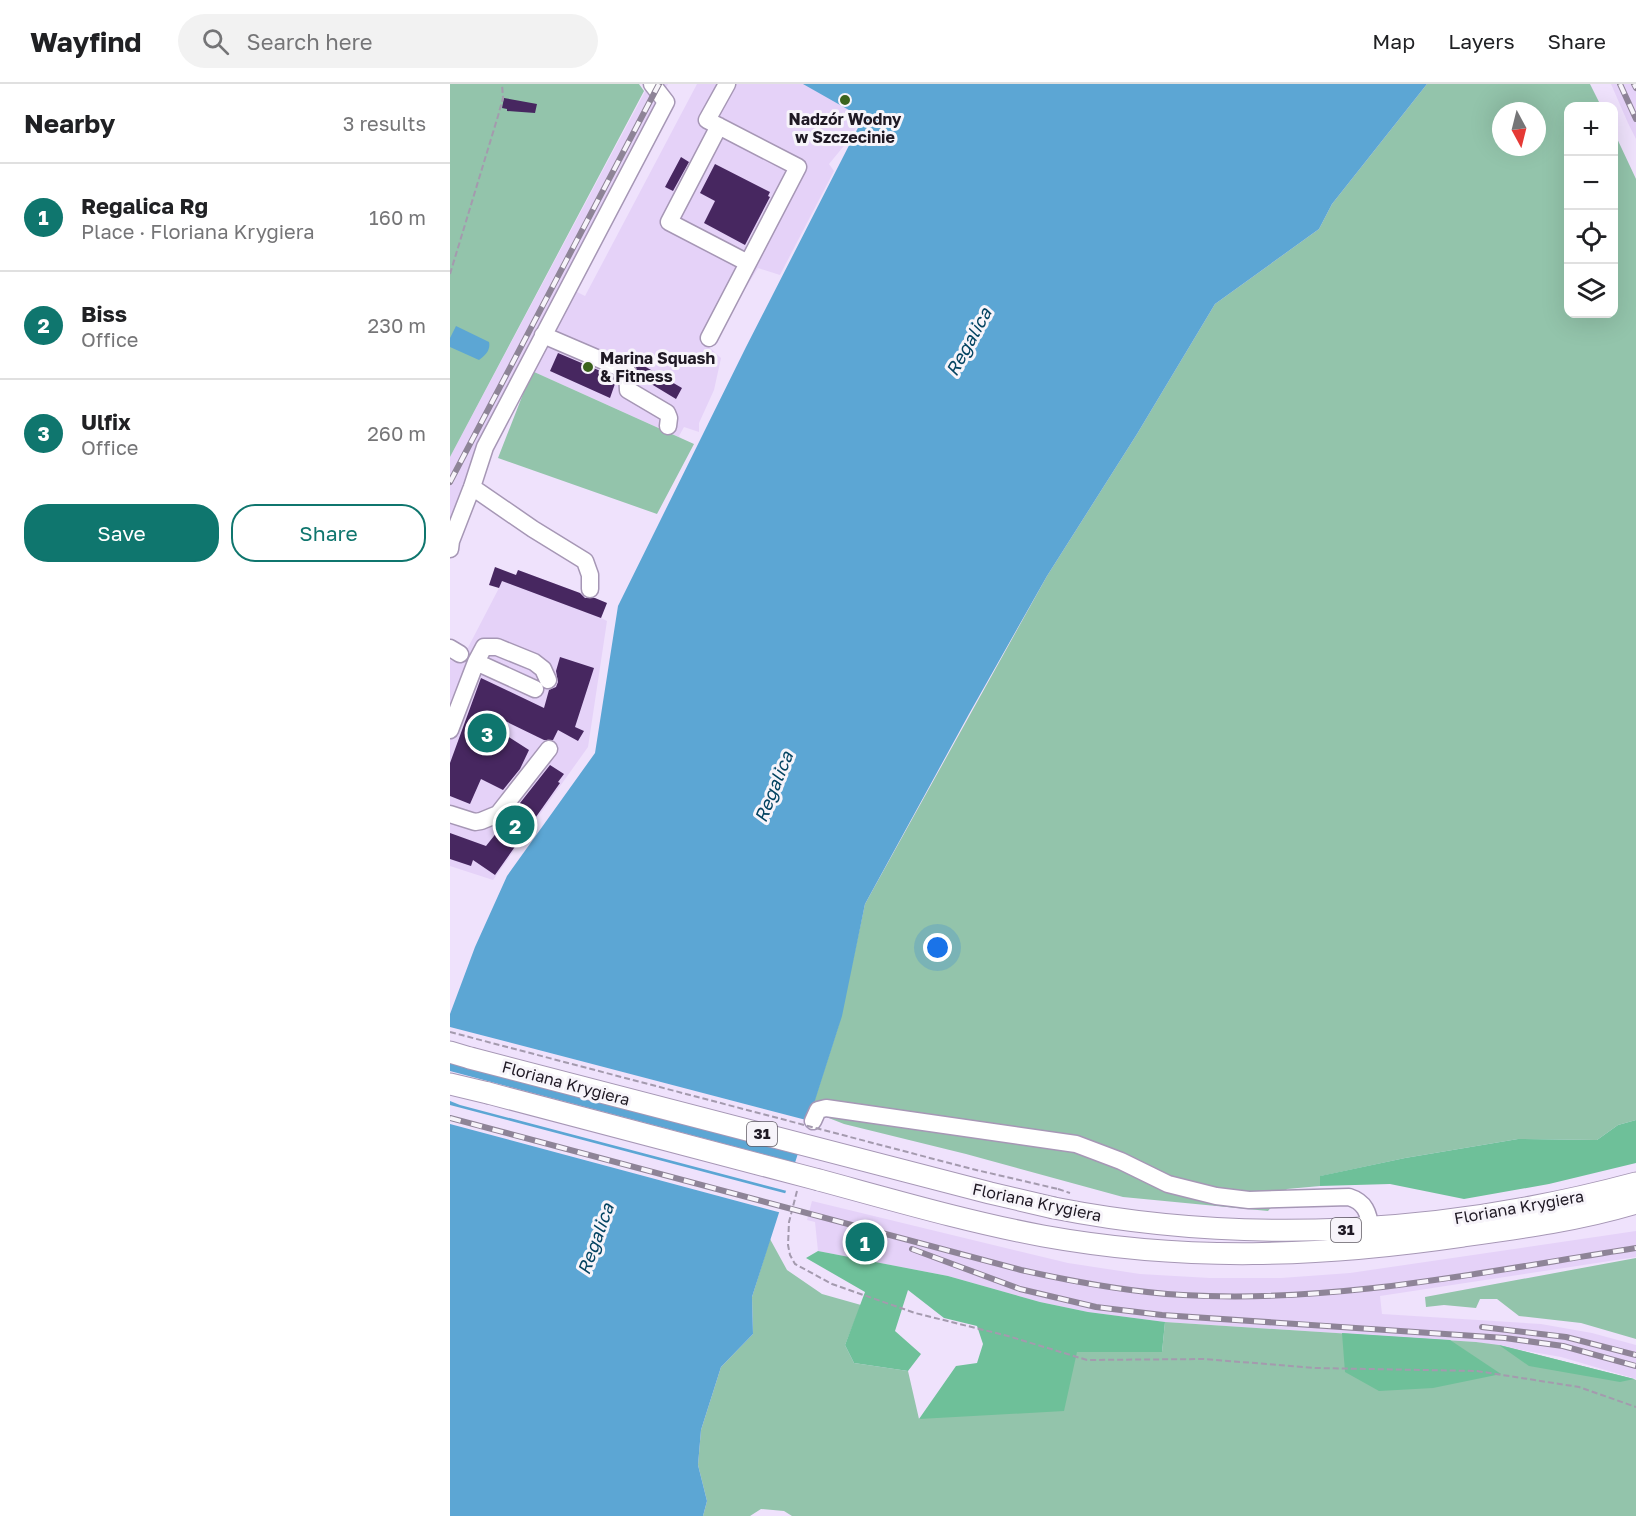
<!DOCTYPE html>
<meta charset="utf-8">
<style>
:root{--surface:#fff;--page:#f2f2f2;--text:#202124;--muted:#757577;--line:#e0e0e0;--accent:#0f766e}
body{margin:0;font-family:"Golos Text",sans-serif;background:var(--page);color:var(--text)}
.controls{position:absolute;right:18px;top:18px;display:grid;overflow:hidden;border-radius:12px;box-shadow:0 6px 24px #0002}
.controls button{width:54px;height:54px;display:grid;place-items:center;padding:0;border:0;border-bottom:2px solid var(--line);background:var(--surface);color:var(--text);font:30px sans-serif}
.compass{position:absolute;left:1042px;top:18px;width:54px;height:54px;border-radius:50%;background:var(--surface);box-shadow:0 6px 24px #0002;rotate:173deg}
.you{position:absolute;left:488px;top:864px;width:21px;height:21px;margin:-15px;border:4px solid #fff;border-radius:50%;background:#1a73e8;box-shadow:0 0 0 9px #1a73e833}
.badge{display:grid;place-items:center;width:39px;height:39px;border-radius:50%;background:var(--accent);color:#fff;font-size:20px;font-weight:700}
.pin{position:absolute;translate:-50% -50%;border:3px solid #fff;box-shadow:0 2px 6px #0006}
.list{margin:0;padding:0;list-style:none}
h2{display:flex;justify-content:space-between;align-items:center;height:78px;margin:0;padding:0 24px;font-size:26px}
h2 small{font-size:20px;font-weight:400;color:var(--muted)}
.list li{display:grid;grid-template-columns:39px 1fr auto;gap:18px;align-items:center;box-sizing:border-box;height:108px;padding:0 24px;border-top:2px solid var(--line)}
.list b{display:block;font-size:22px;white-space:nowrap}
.list p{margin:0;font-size:20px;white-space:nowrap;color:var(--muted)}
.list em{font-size:20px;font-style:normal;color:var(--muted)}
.actions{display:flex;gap:12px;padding:18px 24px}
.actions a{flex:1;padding:14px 0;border:2px solid var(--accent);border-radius:24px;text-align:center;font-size:21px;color:var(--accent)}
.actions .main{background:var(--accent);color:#fff}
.icon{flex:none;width:33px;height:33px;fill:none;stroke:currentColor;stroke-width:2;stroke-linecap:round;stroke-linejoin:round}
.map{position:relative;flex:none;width:1186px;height:1432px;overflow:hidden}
header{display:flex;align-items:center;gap:36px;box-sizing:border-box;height:84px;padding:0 30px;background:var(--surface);border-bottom:2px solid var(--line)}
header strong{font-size:28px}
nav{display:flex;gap:33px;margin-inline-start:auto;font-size:21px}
.search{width:420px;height:54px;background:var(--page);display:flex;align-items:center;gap:15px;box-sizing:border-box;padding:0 21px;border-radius:33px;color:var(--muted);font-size:22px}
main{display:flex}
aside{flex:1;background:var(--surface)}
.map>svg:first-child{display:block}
.built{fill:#e5d2f8}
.green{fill:#93c4ab;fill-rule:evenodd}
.forest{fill:#6ec099}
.water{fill:#5ca6d4}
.pier{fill:#efe2fc}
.building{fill:#472760}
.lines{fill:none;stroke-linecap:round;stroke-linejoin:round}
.minor-casing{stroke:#a697b5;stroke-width:19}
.major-casing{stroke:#a697b5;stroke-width:23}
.path{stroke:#a49aae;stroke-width:2;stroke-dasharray:6 3;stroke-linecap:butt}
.minor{stroke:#fff;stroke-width:16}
.major{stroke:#fff;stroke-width:21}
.rail-casing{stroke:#8e8497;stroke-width:6}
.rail{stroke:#f7f4fa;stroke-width:4;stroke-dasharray:11;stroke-linecap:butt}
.major-bridge-casing{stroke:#a697b5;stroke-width:23;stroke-linecap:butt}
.path-bridge{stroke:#a49aae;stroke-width:2;stroke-dasharray:6 3;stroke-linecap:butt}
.major-bridge{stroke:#fff;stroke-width:21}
.poi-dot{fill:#3b631d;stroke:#f7f4fa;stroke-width:2}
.labels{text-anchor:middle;stroke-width:6;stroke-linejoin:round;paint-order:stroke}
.shield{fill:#f7f4fa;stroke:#605b64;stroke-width:1.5}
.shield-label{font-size:15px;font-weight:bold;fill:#1f1924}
.poi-label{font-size:16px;font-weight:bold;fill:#1f1924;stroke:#f7f4fa}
.street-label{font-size:16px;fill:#1f1924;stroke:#f7f4fa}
.water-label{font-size:18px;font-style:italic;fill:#034361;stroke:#f7f4fa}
</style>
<header>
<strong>Wayfind</strong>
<div class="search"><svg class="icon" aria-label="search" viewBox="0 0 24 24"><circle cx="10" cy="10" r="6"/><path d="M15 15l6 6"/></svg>Search here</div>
<nav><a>Map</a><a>Layers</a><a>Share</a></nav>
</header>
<main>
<aside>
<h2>Nearby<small>3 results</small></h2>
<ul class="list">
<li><span class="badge">1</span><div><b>Regalica Rg</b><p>Place · Floriana Krygiera</p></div><em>160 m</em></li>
<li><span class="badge">2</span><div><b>Biss</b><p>Office</p></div><em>230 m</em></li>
<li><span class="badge">3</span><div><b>Ulfix</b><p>Office</p></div><em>260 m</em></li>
</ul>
<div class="actions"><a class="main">Save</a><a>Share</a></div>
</aside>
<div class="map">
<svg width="1186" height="1432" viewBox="0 0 1186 1432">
<rect width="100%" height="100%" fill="#efe2fc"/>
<path class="built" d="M199,0H218L0,452V373Z
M247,0H423L417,32L410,37L398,57L379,80L384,87L330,191L308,184L259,263L271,274L264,306L249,339V348L234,343L229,352L231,354L82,287L123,206L135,212Z
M1161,0H1186V55L1178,39Z
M68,486L157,519L151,534L157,537L138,663L43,796L0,782V576L10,579L49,504L55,487L66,491Z
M362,1117L618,1179L690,1190L760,1194H831L900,1189L1186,1147V1173L930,1212L932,1230L1091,1240L1142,1249L1186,1261V1295L1111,1273L1026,1258L715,1238L638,1228L590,1218L498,1192L368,1167L365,1138L357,1136Z"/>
<path class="green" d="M0,0H189L194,7L0,373Z
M977,0H1140L1151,22H1118V230H1164V48L1186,95V1036L1168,1041L1147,1056L1068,1055L955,1074L871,1092L870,1102L837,1105L818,1127L673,1113L516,1070L394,1040L361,1027L389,940L415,820L597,492L687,350L765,220L869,145L882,120ZM1051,27H1087V63H1051Z
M82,287L244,360L207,430L48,374Z
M320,1155L337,1186L372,1210L411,1221L395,1261L404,1279L458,1287L469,1335L627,1268H712L715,1238L1026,1258L1049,1261L1184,1295L1186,1296V1432H342L334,1427L311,1425L300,1432H253L257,1417L248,1381L251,1346L271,1283L303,1250L302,1213Z
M1186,1174V1255L1131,1239L1069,1232L1047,1215H1030L1026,1224L994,1221L976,1223L975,1213Z"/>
<path class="forest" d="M1186,1036V1079L1099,1100L1014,1115L940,1100L870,1102V1092L955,1074L1068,1055L1147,1056L1168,1041Z
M368,1167L498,1192L590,1218L638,1228L715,1238L712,1268H627L614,1327L469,1335L506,1282L527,1279L533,1260L527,1242L494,1234L458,1206L445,1247L471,1270L458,1287L404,1279L395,1261L415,1208L356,1174Z
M892,1249L1000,1256L1051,1290L983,1304L929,1307L895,1288Z
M1049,1261L1184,1295L1170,1298L1079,1282Z"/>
<path class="water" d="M353,0H977L882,120L869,145L765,220L687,350L597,492L519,630L415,820L392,932L302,1213L303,1250L271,1283L251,1346L248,1381L257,1417L253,1432H0V930L25,863L57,792L145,669L168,522L296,263L413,34Z
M6,242L39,258C41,266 35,272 29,276L0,263V254Z"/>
<path class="pier" d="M0,943L127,976L360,1037L350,1071L0,979Z
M0,987L347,1079L337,1107L10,1021L0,1017Z
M0,1021L338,1110L332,1129L0,1040Z"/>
<path class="building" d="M54,14L87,20L85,29L57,27V25L52,24Z
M231,73L239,78L223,107L215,103Z
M265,80L320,108L318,112L320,113L295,161L254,139L265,117L250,109Z
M108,269L167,294L160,314L100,287Z
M189,279L232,304L226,315L188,292L186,283Z
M45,483L66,491L68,486L130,509L135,514H145L157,519L151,534L52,497L49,504L39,501Z
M110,573L144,584L125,643L134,647L128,657L108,646L103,656H94L47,633L42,642L79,666L70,685L53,706L31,695L20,720L0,712V679L31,594L94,624L99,606L106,603L108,598L106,587Z
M100,681L114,690L108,698L110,699L45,791L23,776L21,782L0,775V749L36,762Z
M404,1150L428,1156L421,1172L410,1169L412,1162L401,1159Z"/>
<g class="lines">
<defs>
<path id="minor" d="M269,42L219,138L298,179
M93,251L177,287L178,306L217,329L219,334L218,342
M259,254L348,83L257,36L277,0
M22,403L83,445L135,477L140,491V505
M0,465L1,457L22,403L35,363L216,18L202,0
M0,564L10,570
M26,578L34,563H47L84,578L93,585L98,596
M0,646L26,578L85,605
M0,730L25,738L31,737L48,730L99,665
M363,1037L368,1026L376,1024L626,1060L671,1077L718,1100L766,1112L799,1116L899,1113C915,1118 919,1129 920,1144"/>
<path id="major" d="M0,968L20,974
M0,1000L38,1009
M369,1096C443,1116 518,1138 593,1152C737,1178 869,1173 1013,1152C1071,1144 1130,1136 1186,1119
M604,1124C797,1162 996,1150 1186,1099"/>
</defs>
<use href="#minor" class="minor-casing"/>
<use href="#major" class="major-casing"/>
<path class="path" d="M0,190L48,32L53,14L52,0
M608,1105L620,1109
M347,1107L339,1138L338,1161L340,1171L345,1180L382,1200L465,1229L558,1252L637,1276L754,1275L866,1284L1027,1287L1129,1303L1186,1323"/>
<use href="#minor" class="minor"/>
<use href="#major" class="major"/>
<defs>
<path id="rail" d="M1170,0L1186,35
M1184,0L1186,4
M0,398L209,0
M0,1034L571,1186C625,1198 678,1208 733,1211C885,1220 1037,1187 1186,1164
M462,1165L570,1205L646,1223L712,1231L1055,1254L1113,1262L1186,1282
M1032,1243L1116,1253L1186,1271"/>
</defs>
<use href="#rail" class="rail-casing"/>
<use href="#rail" class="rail"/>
<defs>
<path id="major-bridge" d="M20,974L540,1109L604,1124
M38,1009L369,1096"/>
</defs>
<use href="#major-bridge" class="major-bridge-casing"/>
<path class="path-bridge" d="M0,948L522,1085L608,1105"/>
<use href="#major-bridge" class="major-bridge"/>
</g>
<g class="poi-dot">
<circle cx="395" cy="16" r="6"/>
<circle cx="138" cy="283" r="6"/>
</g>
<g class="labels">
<g class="shield">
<rect x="297" y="1038" width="30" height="24" rx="4.5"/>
<rect x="881" y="1134" width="30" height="24" rx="4.5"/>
</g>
<g class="shield-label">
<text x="312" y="1055">31</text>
<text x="896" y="1151">31</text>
</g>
<g class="poi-label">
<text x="395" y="41">Nadzór Wodny<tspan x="395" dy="18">w Szczecinie</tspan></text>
<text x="150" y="280" text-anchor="start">Marina Squash<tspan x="150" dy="18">&amp; Fitness</tspan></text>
</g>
<g class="street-label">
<text transform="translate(116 999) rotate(15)" y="6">Floriana Krygiera</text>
<text transform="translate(587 1118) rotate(12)" y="6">Floriana Krygiera</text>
<text transform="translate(1069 1123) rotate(-10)" y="6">Floriana Krygiera</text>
</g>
<g class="water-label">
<text transform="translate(519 258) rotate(-61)" y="6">Regalica</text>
<text transform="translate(324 703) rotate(-68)" y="6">Regalica</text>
<text transform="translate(146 1155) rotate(-70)" y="6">Regalica</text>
</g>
</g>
</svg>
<div class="controls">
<button>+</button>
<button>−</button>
<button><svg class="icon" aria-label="locate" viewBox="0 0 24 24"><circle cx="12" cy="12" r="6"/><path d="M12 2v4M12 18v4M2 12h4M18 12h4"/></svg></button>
<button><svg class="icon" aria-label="layers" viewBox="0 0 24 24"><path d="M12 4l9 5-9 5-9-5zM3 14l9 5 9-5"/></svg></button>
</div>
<svg class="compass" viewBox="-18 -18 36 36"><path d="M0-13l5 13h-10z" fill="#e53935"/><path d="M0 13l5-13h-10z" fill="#757577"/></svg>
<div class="you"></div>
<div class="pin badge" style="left:415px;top:1158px">1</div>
<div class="pin badge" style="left:65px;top:741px">2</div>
<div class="pin badge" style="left:37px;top:649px">3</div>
</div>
</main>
